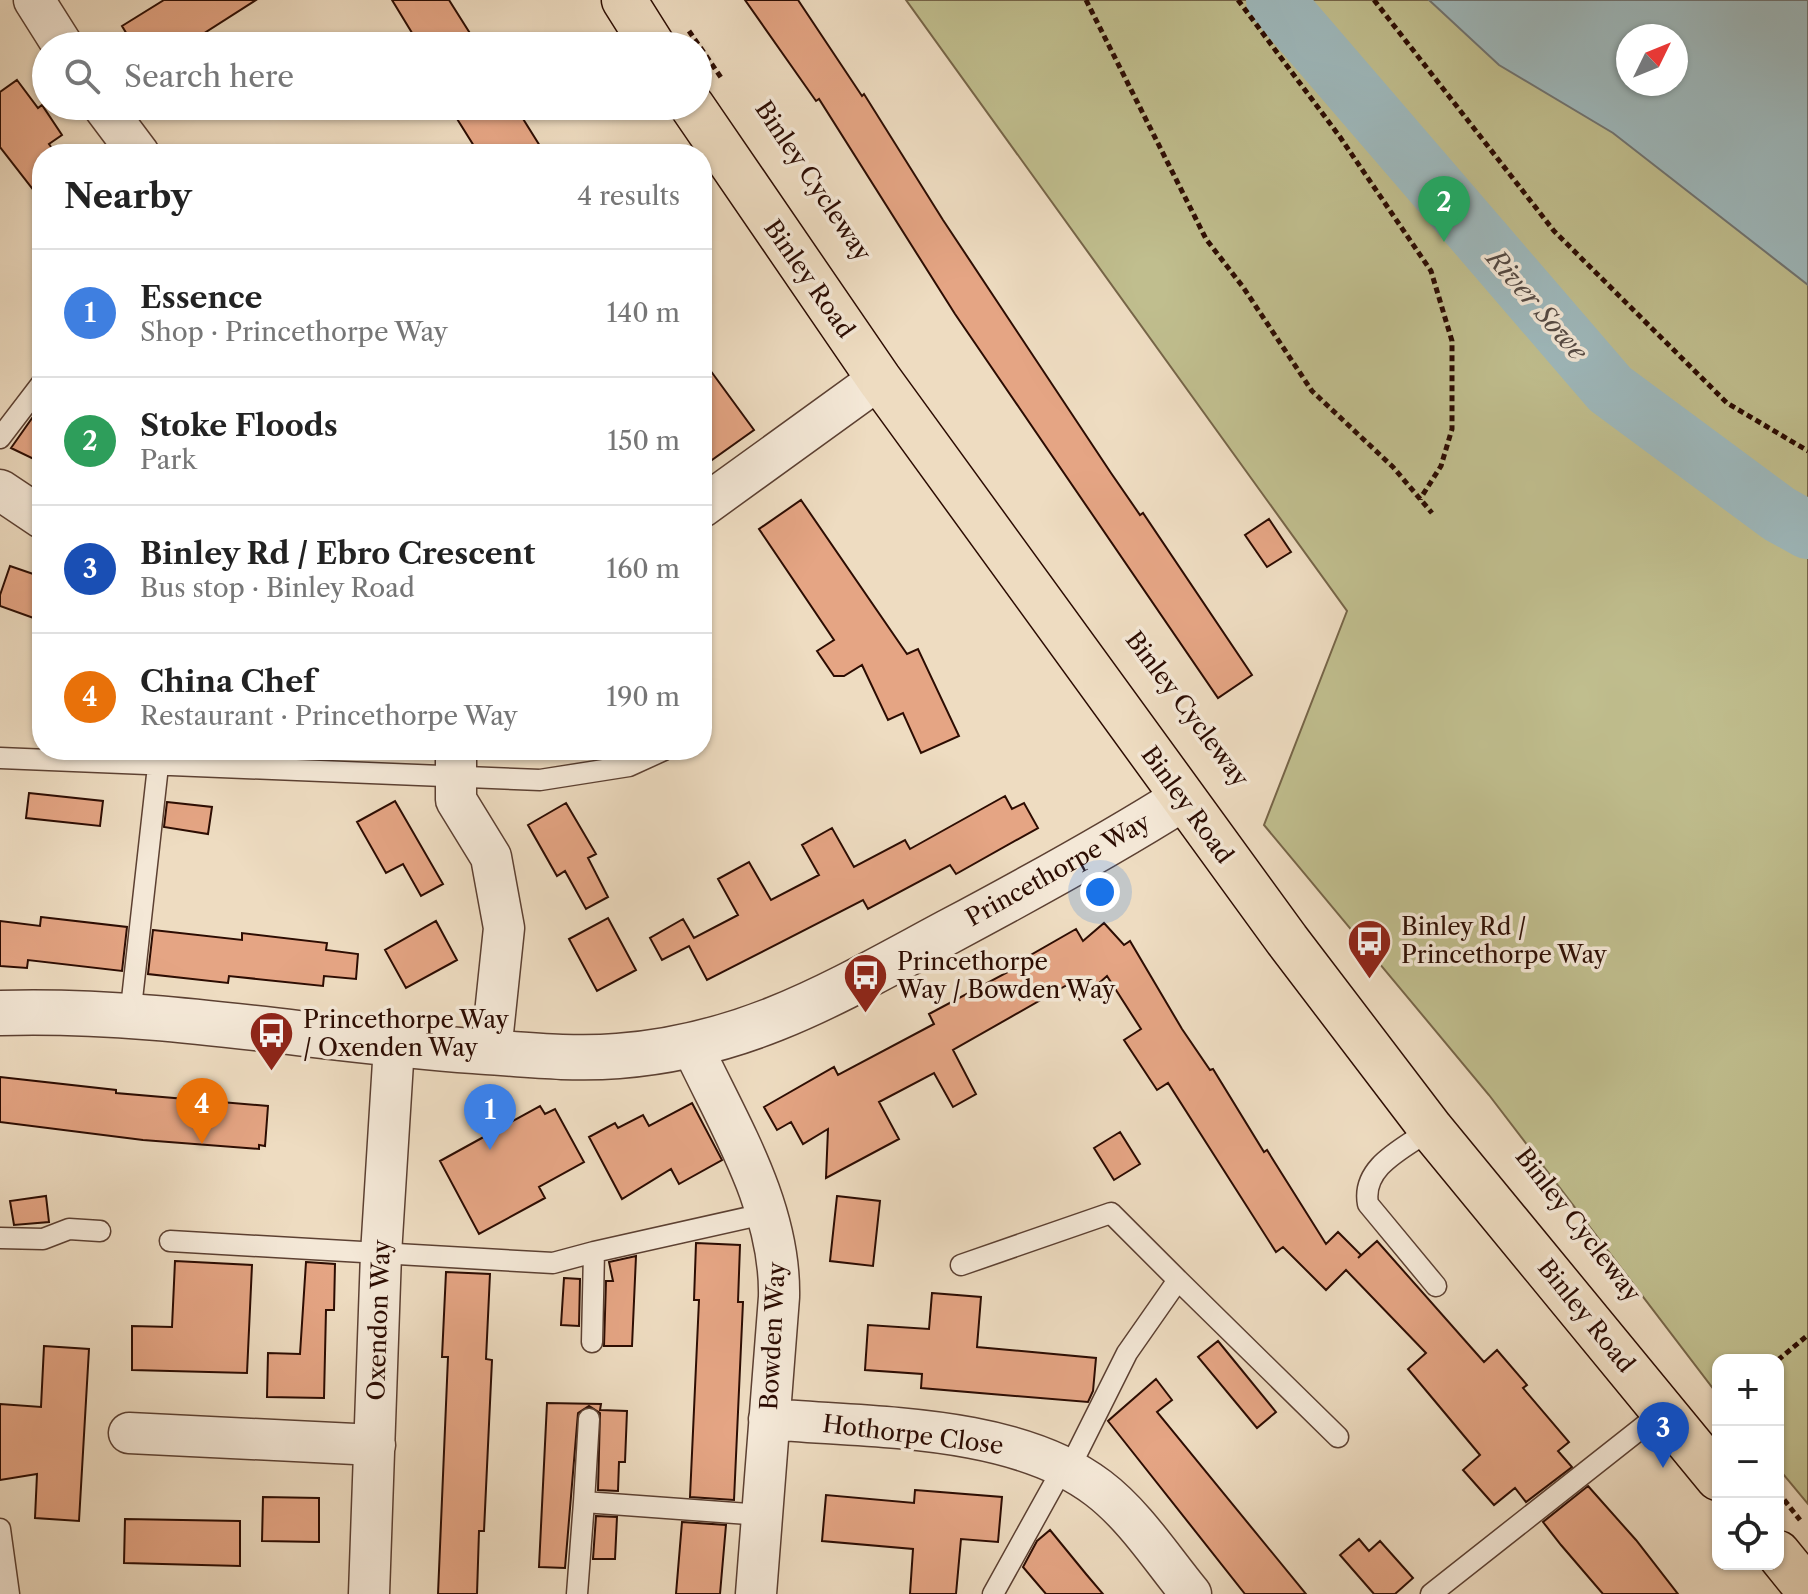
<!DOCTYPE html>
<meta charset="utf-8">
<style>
:root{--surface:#fff;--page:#f6f6f6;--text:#222;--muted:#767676;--line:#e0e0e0;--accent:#ea580c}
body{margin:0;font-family:"Libre Caslon Text",serif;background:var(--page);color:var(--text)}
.controls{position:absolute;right:24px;bottom:24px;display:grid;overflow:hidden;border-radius:16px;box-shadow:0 2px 6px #0004}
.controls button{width:72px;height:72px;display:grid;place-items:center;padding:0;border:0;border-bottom:2px solid var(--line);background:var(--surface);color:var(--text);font:40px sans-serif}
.compass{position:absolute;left:1616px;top:24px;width:72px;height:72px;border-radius:50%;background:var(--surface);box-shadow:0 2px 6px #0004;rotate:47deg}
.you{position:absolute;left:1100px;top:892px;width:28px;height:28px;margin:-20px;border:6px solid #fff;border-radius:50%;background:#1a73e8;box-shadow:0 0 0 12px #1a73e833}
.badge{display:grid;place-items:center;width:52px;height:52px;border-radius:50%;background:var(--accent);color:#fff;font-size:26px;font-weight:700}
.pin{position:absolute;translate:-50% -66px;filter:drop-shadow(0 2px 4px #0008)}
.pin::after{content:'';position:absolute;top:42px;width:28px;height:24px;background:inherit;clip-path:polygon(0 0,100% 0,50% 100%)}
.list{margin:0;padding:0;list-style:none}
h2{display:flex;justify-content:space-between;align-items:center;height:104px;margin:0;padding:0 32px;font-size:34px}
h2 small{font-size:26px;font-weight:400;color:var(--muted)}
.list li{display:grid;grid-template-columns:52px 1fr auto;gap:24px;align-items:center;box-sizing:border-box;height:128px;padding:0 32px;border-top:2px solid var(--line)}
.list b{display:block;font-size:30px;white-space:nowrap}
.list p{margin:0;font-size:26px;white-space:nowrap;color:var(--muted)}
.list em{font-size:26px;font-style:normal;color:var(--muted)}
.icon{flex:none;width:44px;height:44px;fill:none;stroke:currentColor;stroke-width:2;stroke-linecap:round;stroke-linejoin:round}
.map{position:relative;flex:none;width:1808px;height:1594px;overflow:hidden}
.search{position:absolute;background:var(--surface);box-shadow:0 2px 6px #0004;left:32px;top:32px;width:680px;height:88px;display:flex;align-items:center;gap:20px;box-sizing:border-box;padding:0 28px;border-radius:44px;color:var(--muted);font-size:30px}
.panel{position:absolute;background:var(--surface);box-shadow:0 2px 6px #0004;left:32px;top:144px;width:680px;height:616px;border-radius:32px}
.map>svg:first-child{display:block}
.green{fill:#c0be8e;stroke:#766548;stroke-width:2;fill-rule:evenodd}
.water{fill:#9eb9bd;stroke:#707472;stroke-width:2;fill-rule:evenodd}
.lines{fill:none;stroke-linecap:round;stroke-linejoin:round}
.river{stroke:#9eb9bd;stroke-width:58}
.building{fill:#e5a584;stroke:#2c0c02;stroke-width:2}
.service-casing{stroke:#5c4032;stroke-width:23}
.minor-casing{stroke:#5c4032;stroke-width:43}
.tertiary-casing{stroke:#5c4032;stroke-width:47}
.primary-casing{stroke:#2c0c02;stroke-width:47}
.path{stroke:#2c0c02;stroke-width:5;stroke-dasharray:6 4;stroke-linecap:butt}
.service{stroke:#f4e8d7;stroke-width:20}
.minor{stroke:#f4e8d7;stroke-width:40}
.tertiary{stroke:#f4e8d7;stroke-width:44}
.primary{stroke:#eedcc1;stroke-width:44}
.labels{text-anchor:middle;stroke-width:7;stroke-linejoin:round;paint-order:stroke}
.street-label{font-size:24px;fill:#2c0c02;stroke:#f4e8d7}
.poi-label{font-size:24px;fill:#2c0c02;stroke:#f4e8d7;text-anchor:start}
.water-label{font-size:26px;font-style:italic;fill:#544943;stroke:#f4e8d7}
</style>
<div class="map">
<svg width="1808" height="1594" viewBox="0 0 1808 1594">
<rect width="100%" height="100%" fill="#eedcc1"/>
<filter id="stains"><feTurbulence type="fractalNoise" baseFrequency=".0025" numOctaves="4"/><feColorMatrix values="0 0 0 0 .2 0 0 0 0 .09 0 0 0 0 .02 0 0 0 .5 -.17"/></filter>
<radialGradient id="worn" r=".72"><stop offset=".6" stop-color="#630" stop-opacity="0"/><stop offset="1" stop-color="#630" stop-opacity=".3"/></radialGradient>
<path class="green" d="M906,0H1808V1504L1778,1468V1360H1718V1395L1489,1095L1264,825L1347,611ZM1628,36H1676V84H1628Z"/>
<path class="water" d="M1429,0H1808V285L1613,133L1499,65ZM1628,36H1676V84H1628Z"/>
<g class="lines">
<path class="river" d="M1275,0L1610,389L1779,514L1808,530"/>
</g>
<path class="building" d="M164,0H256L184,46H134L122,26Z
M392,0H449L478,46H420Z
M745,0H798L862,96L864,94L943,220L1111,473L1140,515L1143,513L1252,675L1218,698L955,314L819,99L816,101Z
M17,80L38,108L42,105L62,135L49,144L56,154H42V201L0,147V92Z
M449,106H515L545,154H479Z
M702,359L754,430L702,467Z
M42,404V463L11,448Z
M801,500L907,654L918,649L959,736L921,753L903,713L888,720L862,665L844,676H834L817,651L834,640L759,529Z
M1269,519L1291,552L1267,567L1245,535Z
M10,566L42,577V621L0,606V595Z
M29,793L103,801L100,826L26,818Z
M1005,796L1012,809L1024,803L1038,828L956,874L950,865L868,909L863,900L707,980L689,946L662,960L650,938L683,919L694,938L738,915L718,879L749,862L771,900L819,875L802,845L832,828L854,867L905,840L910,849Z
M395,801L443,884L421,896L403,864L386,873L357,822Z
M167,802L212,807L208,834L164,827Z
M566,803L596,854L588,858L608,897L586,909L565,871L557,876L528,825Z
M41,917L127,927L122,971L28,960L27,968L0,966V921L40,926Z
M608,918L636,970L597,991L569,939Z
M436,921L457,960L406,988L385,950Z
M1104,923L1124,945L1130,941L1182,1029L1210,1070L1213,1069L1264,1152L1267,1150L1326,1244L1338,1232L1361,1255L1358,1258L1377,1241L1484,1362L1497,1350L1527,1385L1523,1388L1569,1442L1558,1451L1572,1467L1526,1502L1515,1488L1494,1505L1463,1470L1480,1455L1408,1369L1426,1353L1346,1270L1326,1290L1283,1247L1276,1252L1168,1083L1157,1090L1124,1040L1141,1029L1107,976L1080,1000L1067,985L953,1050L976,1094L953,1107L934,1073L879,1102L899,1139L826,1178L828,1129L803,1144L791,1122L777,1130L764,1107L834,1067L838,1075L934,1024L929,1014L1008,972L1006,969L1076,929L1083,941Z
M153,930L242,940V933L327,943L326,950L358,954L356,979L324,976L323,986L229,976L228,983L148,974Z
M0,1077L116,1090V1093L268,1106L265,1146L259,1145V1149L143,1140L0,1122Z
M692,1103L722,1160L679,1184L671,1169L622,1199L589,1137L615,1123L618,1128L643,1115L649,1126Z
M540,1106L545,1114L555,1109L584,1162L539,1187L545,1198L479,1234L440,1161Z
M1120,1132L1140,1164L1114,1180L1094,1148Z
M46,1196L49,1222L14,1225L10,1201Z
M837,1196L880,1201L873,1266L830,1261Z
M696,1243L740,1245L738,1302H743L734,1500L690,1497L699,1300H694Z
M636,1256L632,1346H604L606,1281H613L609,1262Z
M175,1261L252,1265L247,1373L132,1370V1326L172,1327Z
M306,1262L335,1264L334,1310H326L324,1398L267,1397L268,1353L300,1354Z
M446,1272L490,1274L486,1359L492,1360L484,1531H479L477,1594H438L448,1357H442Z
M564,1278L580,1279L579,1326L561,1325Z
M932,1293L981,1297L977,1347L1096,1358L1093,1391L1088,1402L921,1388L922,1374L865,1370L868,1325L929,1329Z
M1218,1341L1276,1412L1257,1428L1198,1357Z
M44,1346L89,1349L79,1521L35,1518L37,1474L0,1480V1404L41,1407Z
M1156,1379L1172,1400L1157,1412L1306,1594H1245L1108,1421Z
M547,1403L601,1404L600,1410L627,1411L625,1462H619L618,1491L598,1490L600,1413L589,1406L578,1413L565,1568L539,1567Z
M1588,1486L1636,1540L1678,1594H1603L1561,1545L1543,1522Z
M915,1490L1002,1497L998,1542L961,1539L956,1594H910L913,1549L822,1541L826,1495L914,1503Z
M263,1497L319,1498V1542L262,1541Z
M596,1516L617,1517L615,1559H593Z
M125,1519L240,1521V1566L124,1563Z
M682,1522L726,1525L720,1594H676Z
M1050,1530L1086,1574L1103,1594H1046L1023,1567L1037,1541Z
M1359,1539L1369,1551L1380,1541L1413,1578L1395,1594H1374L1340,1555Z"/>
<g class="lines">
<defs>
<path id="service" d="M0,438L42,383
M0,758L540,780L629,766L664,750
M130,1017L158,766
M1431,1129C1405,1148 1361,1166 1368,1204L1436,1286
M0,1238L43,1239L69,1229L100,1231
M170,1241L553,1263L594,1252L592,1342
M594,1252L768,1213
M961,1265L1111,1213L1178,1280
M1069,1469L1127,1353L1178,1280L1338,1437
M584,1502L589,1419
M0,1529L9,1594
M577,1594L584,1502L762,1515
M993,1594L1064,1466
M1431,1594L1663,1411"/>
<path id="minor" d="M34,0L63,46
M103,106L139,154
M0,490L42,518
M702,507L879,379
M456,750V800L491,857L504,928L491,1052
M692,1046C729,1125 781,1207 779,1297L756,1594
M769,1419C872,1428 1014,1424 1098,1488C1135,1516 1162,1559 1191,1594
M129,1433L375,1445
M369,1594L381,1254L394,1046"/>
<path id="tertiary" d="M0,1013C158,1008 316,1040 474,1051C521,1054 570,1060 618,1056C748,1046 836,992 948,932C1027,890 1106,847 1182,799"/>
<path id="primary" d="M624,0L653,46
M692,106L879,379L1287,940L1431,1129L1718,1478
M1778,1553L1808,1590"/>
</defs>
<use href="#service" class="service-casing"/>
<use href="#minor" class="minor-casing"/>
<use href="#tertiary" class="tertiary-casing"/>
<use href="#primary" class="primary-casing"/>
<path class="path" d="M1086,0L1206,239L1243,287L1312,391L1393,467L1432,513
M1238,0L1340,137L1431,271L1452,341V429L1441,466L1420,499
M1374,0L1554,231L1727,403L1808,451
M689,31L722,79
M1778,1360L1808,1335
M1778,1492L1800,1520"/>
<use href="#service" class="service"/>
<use href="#minor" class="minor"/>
<use href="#tertiary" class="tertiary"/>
<use href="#primary" class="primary"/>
</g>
<defs>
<symbol id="bus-pin" viewBox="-11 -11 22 30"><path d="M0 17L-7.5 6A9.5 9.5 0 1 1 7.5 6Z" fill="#8f2418" stroke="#f4e8d7"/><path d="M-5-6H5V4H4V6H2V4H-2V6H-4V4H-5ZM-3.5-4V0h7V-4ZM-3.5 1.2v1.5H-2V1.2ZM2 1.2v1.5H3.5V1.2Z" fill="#fff"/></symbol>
</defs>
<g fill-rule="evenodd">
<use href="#bus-pin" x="1344" y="916" width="51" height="69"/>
<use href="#bus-pin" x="840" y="950" width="51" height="69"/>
<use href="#bus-pin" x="246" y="1008" width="51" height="69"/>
</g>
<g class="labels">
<g class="street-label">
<text transform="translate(813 181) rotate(56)" y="8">Binley Cycleway</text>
<text transform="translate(809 279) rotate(55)" y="8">Binley Road</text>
<text transform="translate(1187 709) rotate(53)" y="8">Binley Cycleway</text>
<text transform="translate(1187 805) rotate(54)" y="8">Binley Road</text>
<text transform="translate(1058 870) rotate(-29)" y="8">Princethorpe Way</text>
<text transform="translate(1578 1225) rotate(52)" y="8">Binley Cycleway</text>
<text transform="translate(1586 1316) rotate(51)" y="8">Binley Road</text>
<text transform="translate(379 1320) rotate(-88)" y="8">Oxendon Way</text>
<text transform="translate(773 1336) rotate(-87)" y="8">Bowden Way</text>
<text transform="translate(913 1435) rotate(7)" y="8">Hothorpe Close</text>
</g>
<g class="poi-label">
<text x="1401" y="935">Binley Rd /<tspan x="1401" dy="28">Princethorpe Way</tspan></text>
<text x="897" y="970">Princethorpe<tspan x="897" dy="28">Way / Bowden Way</tspan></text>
<text x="303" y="1028">Princethorpe Way<tspan x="303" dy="28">/ Oxenden Way</tspan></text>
</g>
<g class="water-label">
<text transform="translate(1537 305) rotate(49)" y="9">River Sowe</text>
</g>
</g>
<rect width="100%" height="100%" filter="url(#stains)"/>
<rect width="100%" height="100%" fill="url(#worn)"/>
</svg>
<div class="controls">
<button>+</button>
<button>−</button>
<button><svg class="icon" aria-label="locate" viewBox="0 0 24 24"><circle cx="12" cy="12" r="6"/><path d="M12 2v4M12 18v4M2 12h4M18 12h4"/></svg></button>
</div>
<svg class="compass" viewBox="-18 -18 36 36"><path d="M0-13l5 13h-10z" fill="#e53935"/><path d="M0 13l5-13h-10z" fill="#767676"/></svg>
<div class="you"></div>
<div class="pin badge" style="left:490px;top:1150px;background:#3f7fe0">1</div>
<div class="pin badge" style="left:1444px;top:242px;background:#2e9e5b">2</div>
<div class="pin badge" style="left:1663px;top:1468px;background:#1a4fb4">3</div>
<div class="pin badge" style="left:202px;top:1144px;background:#e8710a">4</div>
<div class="search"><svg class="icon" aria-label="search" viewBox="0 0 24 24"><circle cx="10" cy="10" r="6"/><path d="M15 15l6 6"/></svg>Search here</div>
<section class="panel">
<h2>Nearby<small>4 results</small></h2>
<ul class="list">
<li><span class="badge" style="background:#3f7fe0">1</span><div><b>Essence</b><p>Shop · Princethorpe Way</p></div><em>140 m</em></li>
<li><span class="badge" style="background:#2e9e5b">2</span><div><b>Stoke Floods</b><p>Park</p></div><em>150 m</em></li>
<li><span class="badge" style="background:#1a4fb4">3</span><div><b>Binley Rd / Ebro Crescent</b><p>Bus stop · Binley Road</p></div><em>160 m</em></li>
<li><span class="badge" style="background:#e8710a">4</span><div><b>China Chef</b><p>Restaurant · Princethorpe Way</p></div><em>190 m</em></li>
</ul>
</section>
</div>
